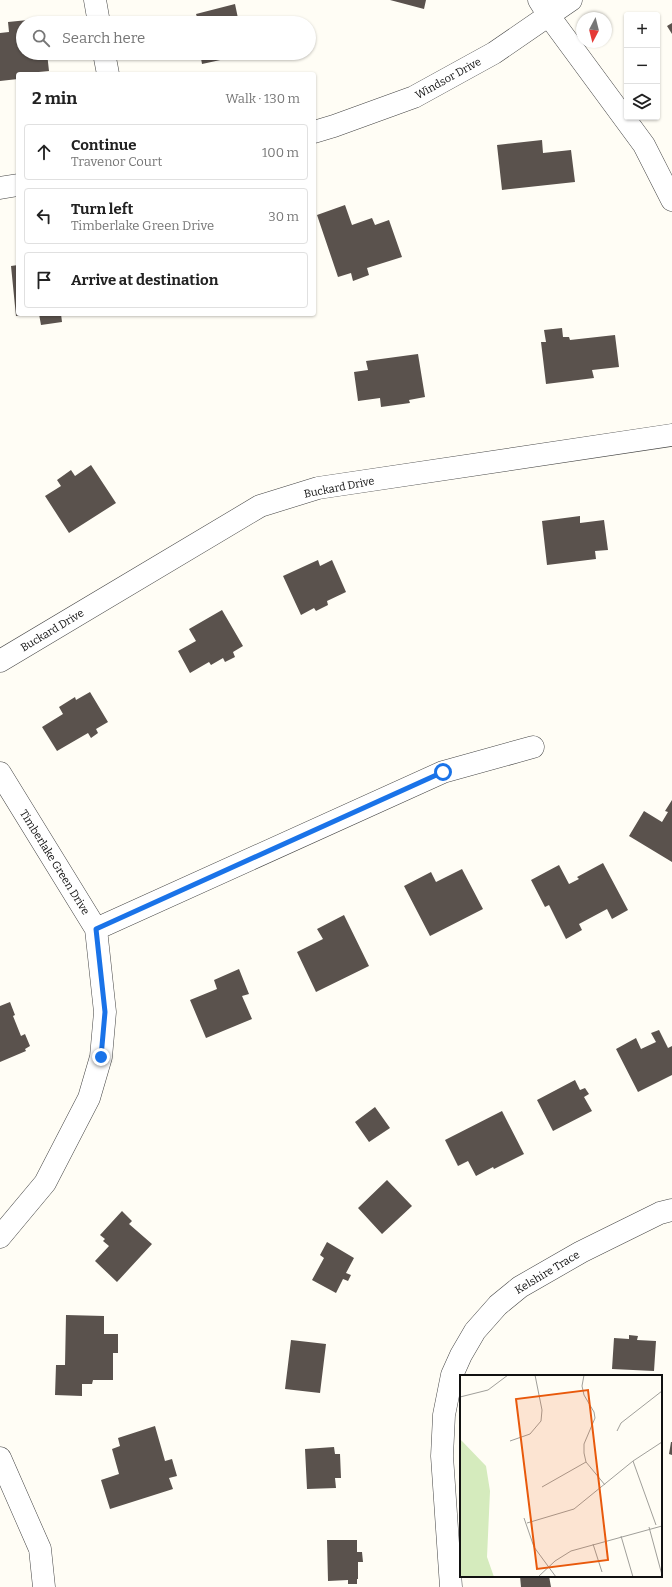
<!DOCTYPE html>
<meta charset="utf-8">
<style>
:root{--surface:#fff;--page:#f6f6f6;--text:#222;--muted:#767676;--line:#e0e0e0}
body{margin:0;font-family:Bitter,serif;background:var(--page);color:var(--text)}
.controls{position:absolute;right:12px;top:12px;display:grid;overflow:hidden;border-radius:4px;box-shadow:0 1px 3px #0004}
.controls button{width:36px;height:36px;display:grid;place-items:center;padding:0;border:0;border-bottom:1px solid var(--line);background:var(--surface);color:var(--text);font:20px sans-serif}
.compass{position:absolute;left:576px;top:12px;width:36px;height:36px;border-radius:50%;background:var(--surface);box-shadow:0 1px 3px #0004;rotate:187deg}
.stop{position:absolute;width:12px;height:12px;margin:-9px;border:3px solid #1a73e8;border-radius:50%;background:#fff}
.stop.end{background:#1a73e8;border-color:#fff;box-shadow:0 1px 4px #0008}
.list{margin:0;padding:0;list-style:none}
h2{display:flex;justify-content:space-between;align-items:center;height:52px;margin:0;padding:0 16px;font-size:17px}
h2 small{font-size:13px;font-weight:400;color:var(--muted)}
.list li{display:grid;grid-template-columns:26px 1fr auto;gap:12px;align-items:center;box-sizing:border-box;height:56px;margin:0 8px 8px;padding:0 8px;border:1px solid var(--line);border-radius:4px}
.list b{display:block;font-size:15px;white-space:nowrap}
.list p{margin:0;font-size:13px;white-space:nowrap;color:var(--muted)}
.list em{font-size:13px;font-style:normal;color:var(--muted)}
.icon{flex:none;width:22px;height:22px;fill:none;stroke:currentColor;stroke-width:2;stroke-linecap:round;stroke-linejoin:round}
.map{position:relative;flex:none;width:672px;height:1587px;overflow:hidden}
.search{position:absolute;background:var(--surface);box-shadow:0 1px 3px #0004;left:16px;top:16px;width:300px;height:44px;display:flex;align-items:center;gap:10px;box-sizing:border-box;padding:0 14px;border-radius:22px;color:var(--muted);font-size:15px}
.panel{position:absolute;background:var(--surface);box-shadow:0 1px 3px #0004;left:16px;top:72px;width:300px;height:244px;border-radius:4px}
.map>svg:first-child{display:block}
.building{fill:#5a524d}
.lines{fill:none;stroke-linecap:round;stroke-linejoin:round}
.minor-casing{stroke:#444;stroke-width:23}
.minor{stroke:#fff;stroke-width:22}
.route{stroke:#1a73e8;stroke-width:5}
.labels{text-anchor:middle;stroke-width:4;stroke-linejoin:round;paint-order:stroke}
.street-label{font-size:11px;fill:#111;stroke:#fff}
.inset-road{fill:none;stroke:#a09f9a;stroke-width:1}
.view{fill:#e8590c;fill-opacity:0.15;stroke:#e8590c;stroke-width:2}
.inset-edge{fill:none;stroke:#111;stroke-width:2}
</style>
<div class="map">
<svg width="672" height="1587" viewBox="0 0 672 1587">
<rect width="100%" height="100%" fill="#fffdf5"/>
<path class="building" d="M390,0H426L424,9Z
M235,4L239,23H199L196,14Z
M28,20V23H23V53H47L49,71L18,74V79L0,81V33L9,32L8,22Z
M672,23V34L667,26Z
M200,53H248V54L202,64Z
M542,140L543,153L571,150L575,182L502,190L497,145Z
M345,205L352,225L372,218L375,225L389,220L402,257L367,268L369,275L353,281L351,273L338,277L317,215Z
M18,265V314L30,315L16,316L11,266Z
M39,314H61L62,322L41,325Z
M562,328L563,337H569L570,340L615,335L619,367L592,370L594,378L546,384L541,342H546L544,330Z
M418,354L425,397L409,400L410,403L381,407L380,398L358,401L354,372L368,370L366,361Z
M91,465L116,503L69,533L45,496L61,486L57,480L71,470L75,476Z
M580,516V523L604,520L608,550L595,551L596,559L547,565L542,521Z
M318,560L320,566L332,560L346,592L327,601L328,605L316,611L314,608L301,615L283,576Z
M222,610L243,646L233,652L235,657L225,662L223,658L211,665L209,662L190,673L178,651L196,641L189,629Z
M90,692L108,722L96,729L98,733L91,738L88,733L57,751L42,727L63,714L59,707L75,697L76,700Z
M672,800V862L629,836L644,811L662,822L668,812L665,811Z
M603,863L628,910L612,919L607,909L579,924L582,930L566,939L549,905L545,907L531,880L559,865L569,884L579,879L577,877Z
M462,869L483,909L430,936L404,886L431,872L436,882Z
M344,915L369,966L316,992L297,952L323,939L317,929Z
M239,969L249,994L242,996L252,1019L206,1038L190,1000L217,989L214,980Z
M10,1002L15,1015L13,1016L21,1036L25,1034L30,1046L25,1049L26,1051L0,1062V1006Z
M659,1030L668,1048L672,1046V1075L638,1092L616,1049L636,1038L641,1049L656,1042L651,1033Z
M575,1080L580,1090L585,1088L589,1094L584,1097L592,1111L553,1131L537,1100Z
M375,1107L390,1128L369,1142L355,1122Z
M502,1111L524,1154L494,1169L493,1167L476,1176L468,1161L458,1166L445,1140Z
M387,1180L412,1206L382,1234L358,1208Z
M122,1211L132,1221L129,1224L152,1244L117,1282L95,1261L109,1246L103,1241L105,1239L100,1235Z
M327,1242L354,1258L346,1273L351,1275L348,1281L343,1279L336,1293L312,1280L324,1258L320,1255Z
M66,1315L104,1316V1334H118V1353H113V1380H93L92,1384H82V1396L55,1395L56,1365H65Z
M629,1335L638,1336L637,1340L656,1341L654,1371L612,1369L614,1338L629,1339Z
M291,1340L326,1344L320,1393L285,1389Z
M155,1426L165,1461L172,1459L177,1476L169,1478L173,1489L110,1509L101,1480L119,1474L112,1449L120,1446L118,1438Z
M671,1442H672V1455L669,1454Z
M334,1447L335,1454H340L341,1478H335L336,1488L307,1489L305,1449Z
M327,1540H357V1552H362L363,1562H358V1579H357V1584H348V1580L328,1581Z
M520,1576H549L551,1587H521Z"/>
<g class="lines">
<defs>
<path id="minor" d="M95,0L99,23
M539,0L549,16L644,145L672,200
M104,53L108,74
M314,132L334,126L414,97L494,53L571,0
M0,188L18,185
M0,661L260,506L318,488L672,435
M0,773L96,929L105,1012L101,1057L89,1098L45,1183L0,1237
M96,929L443,772L533,747
M0,1458L40,1549L44,1587
M451,1587L442,1456L444,1415L452,1375L461,1355L475,1331L498,1305L520,1287L581,1252L660,1213L672,1210"/>
</defs>
<use href="#minor" class="minor-casing"/>
<use href="#minor" class="minor"/>
</g>
<g class="lines">
<path class="route" d="M101,1057L105,1012L96,929L443,772"/>
</g>
<g class="labels">
<g class="street-label">
<text transform="translate(448 78) rotate(-29)" y="4">Windsor Drive</text>
<text transform="translate(339 487) rotate(-11)" y="4">Buckard Drive</text>
<text transform="translate(52 630) rotate(-31)" y="4">Buckard Drive</text>
<text transform="translate(55 862) rotate(58)" y="4">Timberlake Green Drive</text>
<text transform="translate(547 1272) rotate(-31)" y="4">Kelshire Trace</text>
</g>
</g>
<g transform="translate(460 1375)">
<rect width="202" height="202" fill="#fffdf5"/>
<path d="M0,64L26,91L30,116L27,182L34,202H0Z" fill="#d5ebbd"/>
<path class="inset-road" d="M124,0L122,11L124,20L134,37L135,43L124,69V78L126,87L145,110M0,22L28,15L48,0M157,56L161,48L202,16M50,66L70,59L81,46L82,35L75,0M82,112L126,87M64,143L74,172L96,202M67,148L114,134L173,86M196,150L173,86L202,67M189,152L202,200M161,161L173,202M133,169L142,197M78,202L95,186L111,176L202,151"/>
<path class="view" d="M128,15L148,185L77,194L56,24Z"/>
<rect width="202" height="202" class="inset-edge"/>
</g>
</svg>
<div class="controls">
<button>+</button>
<button>−</button>
<button><svg class="icon" aria-label="layers" viewBox="0 0 24 24"><path d="M12 4l9 5-9 5-9-5zM3 14l9 5 9-5"/></svg></button>
</div>
<svg class="compass" viewBox="-18 -18 36 36"><path d="M0-13l5 13h-10z" fill="#e53935"/><path d="M0 13l5-13h-10z" fill="#767676"/></svg>
<div class="stop" style="left:443px;top:772px"></div>
<div class="stop end" style="left:101px;top:1057px"></div>
<div class="search"><svg class="icon" aria-label="search" viewBox="0 0 24 24"><circle cx="10" cy="10" r="6"/><path d="M15 15l6 6"/></svg>Search here</div>
<section class="panel">
<h2>2 min<small>Walk · 130 m</small></h2>
<ul class="list">
<li><svg class="icon" aria-label="ahead" viewBox="0 0 24 24"><path d="M12 20V5M6 11l6-6 6 6"/></svg><div><b>Continue</b><p>Travenor Court</p></div><em>100 m</em></li>
<li><svg class="icon" aria-label="left" viewBox="0 0 24 24"><path d="M17 20v-9H6M10 6l-5 5 5 5"/></svg><div><b>Turn left</b><p>Timberlake Green Drive</p></div><em>30 m</em></li>
<li><svg class="icon" aria-label="arrive" viewBox="0 0 24 24"><path d="M6 21V4h12l-3 4 3 4H6"/></svg><div><b>Arrive at destination</b></div></li>
</ul>
</section>
</div>
